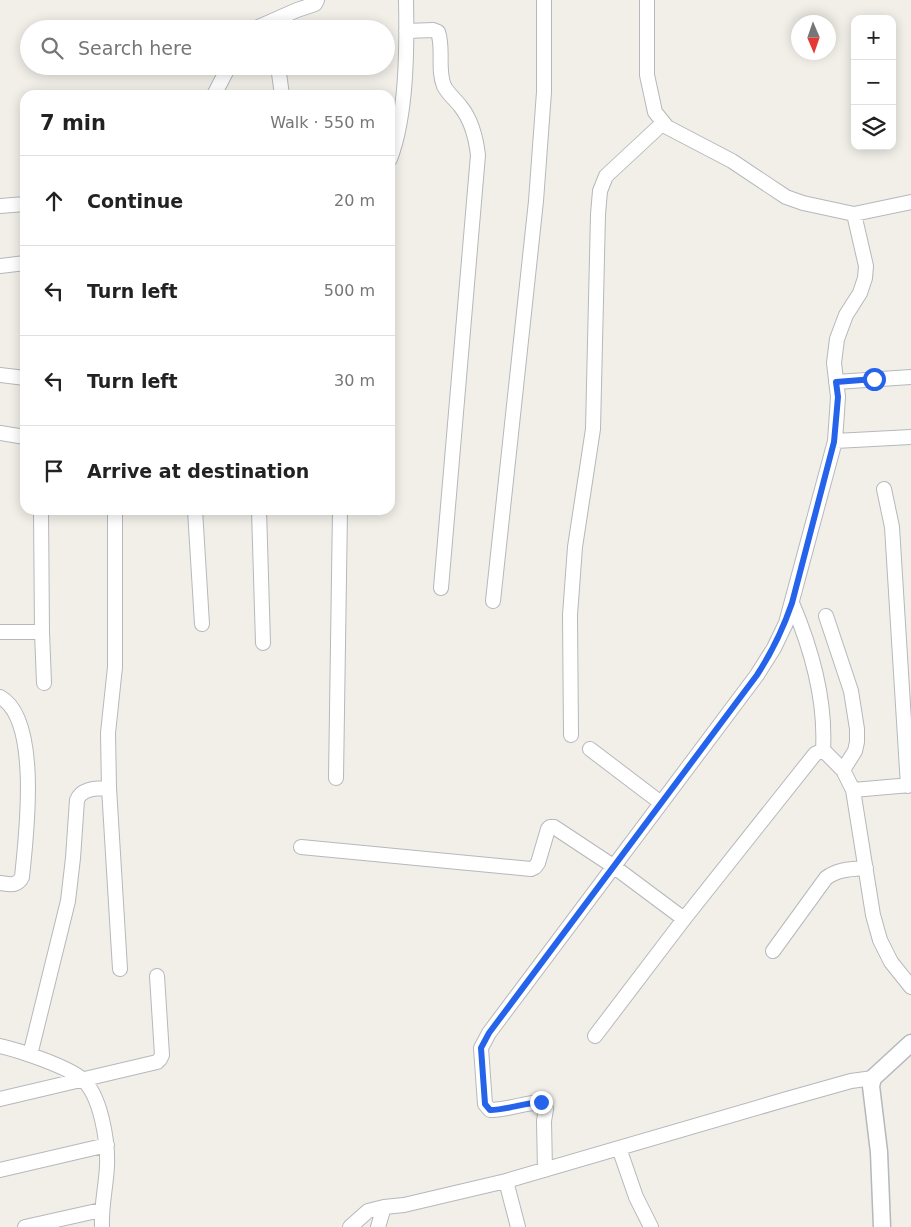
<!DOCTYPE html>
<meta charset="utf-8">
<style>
:root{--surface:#fff;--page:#f6f6f6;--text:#222;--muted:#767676;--line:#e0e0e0}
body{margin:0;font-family:"DejaVu Sans",sans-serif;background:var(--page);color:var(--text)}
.controls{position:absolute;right:15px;top:15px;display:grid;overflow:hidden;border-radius:10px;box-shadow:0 2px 12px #0003}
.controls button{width:45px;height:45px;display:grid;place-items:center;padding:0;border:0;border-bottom:1px solid var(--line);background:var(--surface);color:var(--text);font:25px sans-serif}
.compass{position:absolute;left:791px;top:15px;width:45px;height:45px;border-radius:50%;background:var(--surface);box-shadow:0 2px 12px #0003;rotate:178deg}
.stop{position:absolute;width:15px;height:15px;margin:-11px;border:4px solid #2563eb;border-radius:50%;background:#fff}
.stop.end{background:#2563eb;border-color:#fff;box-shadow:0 1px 5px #0008}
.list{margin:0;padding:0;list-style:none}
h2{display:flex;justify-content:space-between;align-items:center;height:65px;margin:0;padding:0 20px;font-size:21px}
h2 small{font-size:16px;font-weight:400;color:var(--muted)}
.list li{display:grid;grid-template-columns:32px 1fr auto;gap:15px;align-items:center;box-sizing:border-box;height:90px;padding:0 20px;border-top:1px solid var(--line)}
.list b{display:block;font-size:19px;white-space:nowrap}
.list em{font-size:16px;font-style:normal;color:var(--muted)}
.icon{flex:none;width:28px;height:28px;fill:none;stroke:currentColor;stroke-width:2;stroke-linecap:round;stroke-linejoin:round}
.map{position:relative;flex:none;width:911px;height:1227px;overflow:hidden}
.search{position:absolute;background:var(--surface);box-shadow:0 2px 12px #0003;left:20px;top:20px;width:375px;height:55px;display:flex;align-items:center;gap:12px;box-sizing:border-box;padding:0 18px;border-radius:28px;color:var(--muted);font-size:19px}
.panel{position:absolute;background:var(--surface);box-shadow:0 2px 12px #0003;left:20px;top:90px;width:375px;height:425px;border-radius:15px}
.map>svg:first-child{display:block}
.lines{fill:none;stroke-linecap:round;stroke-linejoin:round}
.minor-casing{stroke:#b5b8bc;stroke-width:16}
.tertiary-casing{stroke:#b5b8bc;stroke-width:19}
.minor{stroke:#fff;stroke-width:14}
.tertiary{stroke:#fff;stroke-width:16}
.route{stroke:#2563eb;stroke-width:6}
</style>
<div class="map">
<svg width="911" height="1227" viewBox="0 0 911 1227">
<rect width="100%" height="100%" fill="#f1efe8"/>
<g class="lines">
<defs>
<path id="minor" d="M647,0V75L655,112L667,127L732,161L786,197L803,203L854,214L911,202
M254,29L297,10L315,4L317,0
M406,31L433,30L438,32C444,49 437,69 444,86C448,94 456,100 461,107C472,121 476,138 478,155L441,588
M278,66L282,95
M214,95L229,66
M390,159C407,114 407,48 406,0
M0,206L25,204
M0,266L25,263
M0,375L25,378
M836,382L911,377
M0,433L25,437
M835,441L911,437
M884,489L892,527L908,786
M41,510L42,632L44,683
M115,510V667L108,733L109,788L120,969
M195,510L202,624
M259,510L263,643
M493,601L536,201L544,92V0
M792,603C812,650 826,699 823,750
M826,616L851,691L857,729V742L855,751L843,770
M0,632H42
M0,697C41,719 26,837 22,877C17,887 9,884 0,883
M571,735L570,615L575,547L593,429L598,214L600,191L606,176L663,123
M590,749L661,803
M336,778L340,510
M853,790L911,785
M301,847L531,869L535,867L538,863L548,829L550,827H554L613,866L684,919
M773,951L826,878C838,869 852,869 866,868
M595,1036L684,919L815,754L823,750L843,770L853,790L873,915L880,940L891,962L911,987
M0,1046C19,1050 68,1067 82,1079C101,1095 108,1142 107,1166C106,1187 101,1206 102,1227
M30,1055L68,901L73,858L77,800C82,787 98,789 109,788
M0,1099L157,1062L160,1059L162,1055L157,976
M619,1148L636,1197L651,1227
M0,1170L107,1145
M545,1170L544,1121L546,1109L541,1102C524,1103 507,1110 490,1110L485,1104L481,1048L489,1033L757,675L774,648L786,623L835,441L838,397L834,363L837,339L846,315L860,293L865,278L866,266L854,214
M506,1181L518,1227
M25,1227L101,1210
M350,1227L368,1211L384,1207L404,1205L506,1181L787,1099L851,1081L873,1078
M378,1227L384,1207"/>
<path id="tertiary" d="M882,1227L879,1152L871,1086L873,1078L911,1043"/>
</defs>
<use href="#minor" class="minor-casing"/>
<use href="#tertiary" class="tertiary-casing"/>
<use href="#minor" class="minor"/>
<use href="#tertiary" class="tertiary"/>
</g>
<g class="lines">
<path class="route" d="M541,1102C524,1103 507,1110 490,1110L485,1104L481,1048L489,1033L757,675C772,652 783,629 792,603L834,442L838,397L836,382L874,379"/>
</g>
</svg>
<div class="controls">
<button>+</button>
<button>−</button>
<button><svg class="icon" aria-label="layers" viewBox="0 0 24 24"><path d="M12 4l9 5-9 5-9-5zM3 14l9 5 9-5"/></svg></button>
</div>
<svg class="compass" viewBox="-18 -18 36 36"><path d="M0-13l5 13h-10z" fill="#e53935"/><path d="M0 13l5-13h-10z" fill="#767676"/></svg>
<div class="stop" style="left:874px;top:379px"></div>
<div class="stop end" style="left:541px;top:1102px"></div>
<div class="search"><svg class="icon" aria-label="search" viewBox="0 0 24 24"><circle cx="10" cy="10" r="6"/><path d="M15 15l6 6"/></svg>Search here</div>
<section class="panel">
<h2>7 min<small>Walk · 550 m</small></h2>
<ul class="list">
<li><svg class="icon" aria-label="ahead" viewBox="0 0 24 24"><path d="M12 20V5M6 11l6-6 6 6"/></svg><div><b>Continue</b></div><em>20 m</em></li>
<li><svg class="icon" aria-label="left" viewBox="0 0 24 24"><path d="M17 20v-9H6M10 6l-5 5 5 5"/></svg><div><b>Turn left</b></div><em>500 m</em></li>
<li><svg class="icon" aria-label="left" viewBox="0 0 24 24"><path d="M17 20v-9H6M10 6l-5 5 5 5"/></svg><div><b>Turn left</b></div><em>30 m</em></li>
<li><svg class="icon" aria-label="arrive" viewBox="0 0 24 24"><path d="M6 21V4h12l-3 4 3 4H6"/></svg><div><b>Arrive at destination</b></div></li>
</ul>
</section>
</div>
